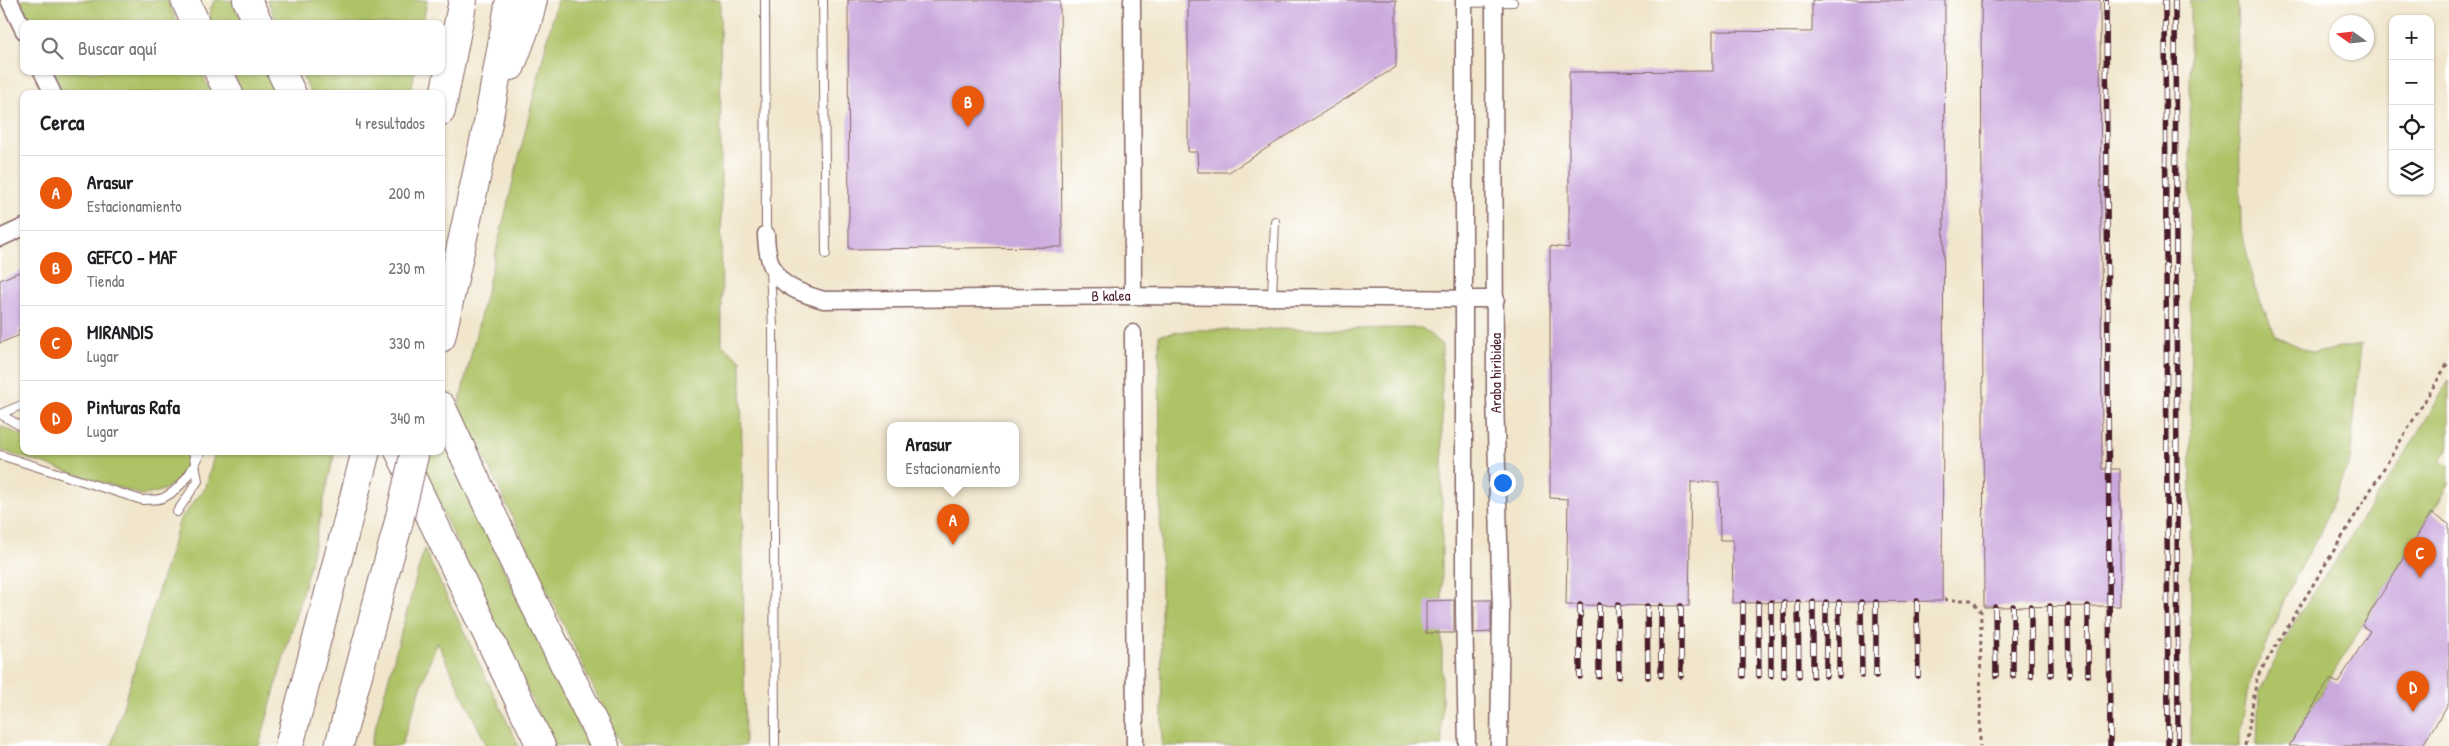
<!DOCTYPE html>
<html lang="es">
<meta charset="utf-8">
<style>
:root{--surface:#fff;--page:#f2f2f2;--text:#202124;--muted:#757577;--line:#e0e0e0;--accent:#ea580c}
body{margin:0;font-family:"Patrick Hand",sans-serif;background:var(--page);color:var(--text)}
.controls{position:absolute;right:15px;top:15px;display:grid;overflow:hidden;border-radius:10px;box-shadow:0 1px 4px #0004}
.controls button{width:45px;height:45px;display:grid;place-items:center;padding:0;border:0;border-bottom:1px solid var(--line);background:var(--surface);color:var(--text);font:25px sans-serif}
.compass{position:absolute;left:2329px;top:15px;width:45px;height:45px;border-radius:50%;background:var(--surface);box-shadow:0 1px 4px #0004;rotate:284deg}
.you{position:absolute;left:1502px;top:482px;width:18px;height:18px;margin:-12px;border:4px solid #fff;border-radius:50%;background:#1a73e8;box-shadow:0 0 0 8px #1a73e833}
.badge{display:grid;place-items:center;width:32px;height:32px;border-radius:50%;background:var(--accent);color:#fff;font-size:16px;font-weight:700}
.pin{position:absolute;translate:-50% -41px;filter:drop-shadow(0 1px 2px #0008)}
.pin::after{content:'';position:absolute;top:26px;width:18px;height:15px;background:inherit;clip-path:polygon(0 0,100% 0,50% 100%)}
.popup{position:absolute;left:887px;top:422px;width:132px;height:65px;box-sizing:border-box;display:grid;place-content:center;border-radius:10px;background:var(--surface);filter:drop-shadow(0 1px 4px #0005);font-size:16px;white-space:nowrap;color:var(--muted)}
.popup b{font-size:19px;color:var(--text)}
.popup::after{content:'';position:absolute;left:50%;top:100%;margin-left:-10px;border:10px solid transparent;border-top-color:var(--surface)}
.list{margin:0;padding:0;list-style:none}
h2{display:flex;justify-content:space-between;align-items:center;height:65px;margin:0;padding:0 20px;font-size:21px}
h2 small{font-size:16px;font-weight:400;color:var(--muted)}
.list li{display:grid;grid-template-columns:32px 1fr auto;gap:15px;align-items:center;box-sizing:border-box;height:75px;padding:0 20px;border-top:1px solid var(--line)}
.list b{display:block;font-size:19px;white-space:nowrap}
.list p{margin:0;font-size:16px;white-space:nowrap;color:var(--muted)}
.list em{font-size:16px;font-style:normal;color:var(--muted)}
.icon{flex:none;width:28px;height:28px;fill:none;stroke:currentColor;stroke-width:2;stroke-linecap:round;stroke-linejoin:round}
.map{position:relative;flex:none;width:2449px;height:746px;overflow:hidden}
.search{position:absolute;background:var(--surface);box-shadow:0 1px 4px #0004;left:20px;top:20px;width:425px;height:55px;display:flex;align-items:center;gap:12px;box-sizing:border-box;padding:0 18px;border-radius:10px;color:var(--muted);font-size:19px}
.panel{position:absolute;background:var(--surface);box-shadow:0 1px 4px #0004;left:20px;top:90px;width:425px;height:365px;border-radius:10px}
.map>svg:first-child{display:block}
.green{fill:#aec266;stroke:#7c7048}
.building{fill:#caa9dd}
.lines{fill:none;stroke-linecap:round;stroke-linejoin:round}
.lane-casing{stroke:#846563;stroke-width:10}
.street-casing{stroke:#846563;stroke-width:19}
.highway-casing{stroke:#846563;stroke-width:30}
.path{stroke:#846563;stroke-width:3;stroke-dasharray:4 4;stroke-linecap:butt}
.lane{stroke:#fff;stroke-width:8}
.street{stroke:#fff;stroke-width:16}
.highway{stroke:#fff;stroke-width:28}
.rail-casing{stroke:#4a1f2b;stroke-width:5.5}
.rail{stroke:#fff;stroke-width:4;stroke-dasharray:11;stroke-linecap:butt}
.highway-bridge-casing{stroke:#846563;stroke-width:30;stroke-linecap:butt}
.highway-bridge{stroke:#fff;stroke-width:28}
.labels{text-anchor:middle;stroke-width:4.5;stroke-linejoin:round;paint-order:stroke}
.street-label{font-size:15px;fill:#4a1f2b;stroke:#fff}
</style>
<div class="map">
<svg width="2449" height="746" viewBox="0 0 2449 746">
<rect width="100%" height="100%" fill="#fff"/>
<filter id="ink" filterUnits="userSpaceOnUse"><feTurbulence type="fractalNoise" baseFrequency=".02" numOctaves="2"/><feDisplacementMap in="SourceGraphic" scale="10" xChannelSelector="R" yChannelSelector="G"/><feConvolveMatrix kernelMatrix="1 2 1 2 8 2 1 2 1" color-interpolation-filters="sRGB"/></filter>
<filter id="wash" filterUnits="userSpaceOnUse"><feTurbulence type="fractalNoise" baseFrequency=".0096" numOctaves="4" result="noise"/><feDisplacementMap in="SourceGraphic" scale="20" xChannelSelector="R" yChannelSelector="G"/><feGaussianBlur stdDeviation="1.12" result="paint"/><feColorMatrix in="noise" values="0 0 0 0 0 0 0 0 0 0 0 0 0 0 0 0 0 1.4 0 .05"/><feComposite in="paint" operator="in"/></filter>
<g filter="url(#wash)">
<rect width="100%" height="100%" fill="#f1e6cc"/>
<path class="green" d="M21,0H167L178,24H32Z
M215,0H232L243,24H209L211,7Z
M267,0H427L423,24H278Z
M557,0H720L722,345L741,360L745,746H621L459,404Z
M2190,0H2237L2241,228L2255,289L2276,336L2313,353L2361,344L2350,461L2320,533L2290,587L2249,684L2240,733V746H2191Z
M54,71H201L212,94H64Z
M232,71H266L277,94H243Z
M300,71H415L410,94H311Z
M1422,328L1442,345V746H1162L1159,335L1193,330Z
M2449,381V447L2440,461L2449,466V484L2291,742V746H2257L2259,693L2292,626L2407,451Z
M0,426L24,436V451H187C192,477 165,494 142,495L0,450Z
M441,438L588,746H554L413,451H441Z
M215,451H335L308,572L259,746H111L180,519L206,487Z
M424,549L519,746H487L437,641L401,746H370Z"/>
<g id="blocks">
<path class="building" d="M848,0H1060L1062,247L849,249Z
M1188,0H1396V67L1229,172H1198L1197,152H1188Z
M1812,0H1945L1942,601L1732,603L1733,540H1720L1719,482H1691L1689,606L1566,605L1568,499L1550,498V246L1569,248V72L1713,71V31L1812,32Z
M1981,0H2100L2102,469H2120V606L1984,607Z
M24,270V328L18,330L20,335L0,343V280Z
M2431,513L2449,524V703L2422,746H2289L2330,679L2338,683L2370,631L2362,626Z
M1454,600V633H1426V601Z
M1474,600H1491V632L1474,633Z"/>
</g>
</g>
<g filter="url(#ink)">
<use href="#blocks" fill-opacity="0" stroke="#846563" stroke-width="1"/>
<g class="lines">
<defs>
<path id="lane" d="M765,0L766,234
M823,0L826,254
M1464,3L1513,2
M770,271L773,328L775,746
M1272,297L1275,221
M0,414L24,428
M0,414L24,404
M0,455L142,500C148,499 159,501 165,497C182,488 194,468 201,451
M177,512L198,481L193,451"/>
<path id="street" d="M9,0L24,31
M1132,0L1133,296
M1464,0V611L1467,746
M1494,0L1495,396L1501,611L1499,746
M42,71L53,94
M766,234C767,278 784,289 824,300L1133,296L1496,299
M0,238L24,227
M1133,333L1135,746"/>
<path id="highway" d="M185,0L196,24
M247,0L259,24
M511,66L527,23L533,0
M218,71L229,94
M281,71L292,94
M441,111L463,0
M441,338L488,123L510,0
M441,406L526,587L605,746
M399,451L541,746
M289,746L366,451
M339,746L398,525"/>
</defs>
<use href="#lane" class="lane-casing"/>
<use href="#street" class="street-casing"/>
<use href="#highway" class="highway-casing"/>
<path class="path" d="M1944,600H1972L1981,612L1980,746
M2246,746L2257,677L2449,361"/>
<use href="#lane" class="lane"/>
<use href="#street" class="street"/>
<use href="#highway" class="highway"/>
<defs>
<path id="rail" d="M2106,0L2110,746
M2165,0L2168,746
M2175,0L2178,746
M1917,601L1918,676
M1771,602V676
M1784,602V676
M1798,602L1799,676
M1826,602V676
M1839,602V676
M1861,602L1862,676
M1876,602V676
M1743,603V676
M1758,603L1759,676
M1580,605V677
M1599,605V677
M1618,605L1619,677
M1647,606L1648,677
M1661,606V676
M1681,606V676
M2013,606V676
M2031,606V676
M2050,606L2051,675
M2068,606L2069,675
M2088,606V675
M1995,607L1996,676
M1813,676V602"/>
</defs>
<use href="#rail" class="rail-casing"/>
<use href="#rail" class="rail"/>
<defs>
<path id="highway-bridge" d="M398,525L415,451"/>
</defs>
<use href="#highway-bridge" class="highway-bridge-casing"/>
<use href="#highway-bridge" class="highway-bridge"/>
</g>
</g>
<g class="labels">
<g class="street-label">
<text transform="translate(1111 296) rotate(-1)" y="5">B kalea</text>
<text transform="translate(1496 373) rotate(-90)" y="5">Araba hiribidea</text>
</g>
</g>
</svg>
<div class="controls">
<button>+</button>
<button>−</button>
<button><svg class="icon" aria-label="locate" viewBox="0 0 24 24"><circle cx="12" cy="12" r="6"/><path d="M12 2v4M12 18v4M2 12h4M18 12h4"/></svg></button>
<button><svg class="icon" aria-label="layers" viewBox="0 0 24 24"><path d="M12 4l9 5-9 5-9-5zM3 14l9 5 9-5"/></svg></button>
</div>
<svg class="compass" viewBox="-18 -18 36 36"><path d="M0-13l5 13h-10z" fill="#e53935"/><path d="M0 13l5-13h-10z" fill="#757577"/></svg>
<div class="you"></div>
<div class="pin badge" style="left:953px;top:545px">A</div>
<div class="popup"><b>Arasur</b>Estacionamiento</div>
<div class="pin badge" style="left:968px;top:127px">B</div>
<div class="pin badge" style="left:2420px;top:578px">C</div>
<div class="pin badge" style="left:2413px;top:712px">D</div>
<div class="search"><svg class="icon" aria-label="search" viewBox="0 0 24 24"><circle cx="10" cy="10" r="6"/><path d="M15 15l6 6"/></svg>Buscar aquí</div>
<section class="panel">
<h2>Cerca<small>4 resultados</small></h2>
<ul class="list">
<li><span class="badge">A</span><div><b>Arasur</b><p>Estacionamiento</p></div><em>200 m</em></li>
<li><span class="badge">B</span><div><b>GEFCO - MAF</b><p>Tienda</p></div><em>230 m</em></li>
<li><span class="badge">C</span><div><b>MIRANDIS</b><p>Lugar</p></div><em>330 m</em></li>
<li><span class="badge">D</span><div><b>Pinturas Rafa</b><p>Lugar</p></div><em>340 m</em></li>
</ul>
</section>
</div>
